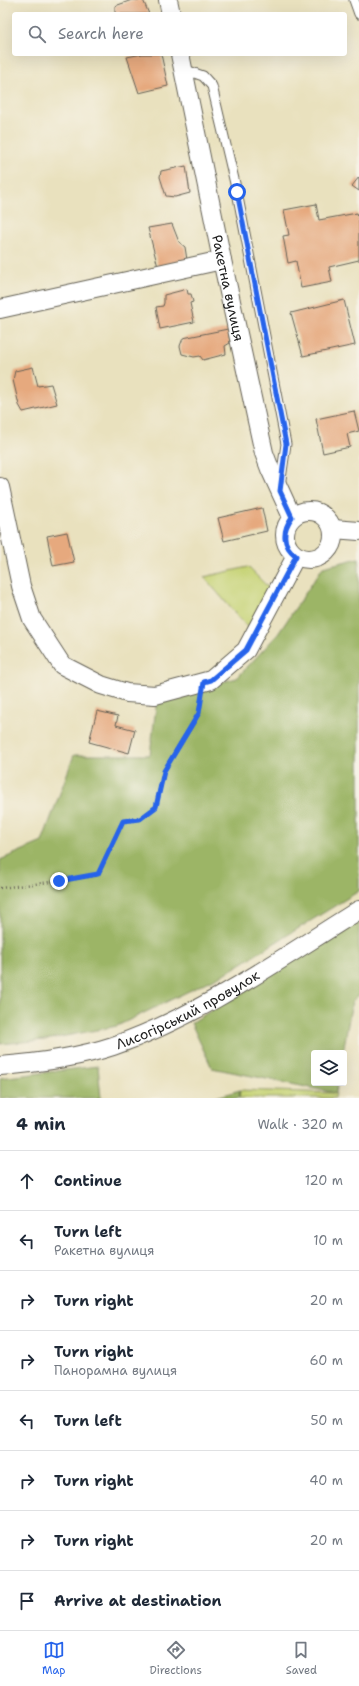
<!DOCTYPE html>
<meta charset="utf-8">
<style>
:root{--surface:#fff;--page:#f2f2f3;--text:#1f2937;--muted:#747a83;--line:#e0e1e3;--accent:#2563eb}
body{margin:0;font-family:"Shantell Sans",sans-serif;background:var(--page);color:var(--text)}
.controls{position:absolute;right:12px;bottom:12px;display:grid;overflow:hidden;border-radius:4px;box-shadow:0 4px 16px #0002}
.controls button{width:36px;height:36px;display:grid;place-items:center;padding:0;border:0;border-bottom:1px solid var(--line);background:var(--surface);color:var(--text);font:20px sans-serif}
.stop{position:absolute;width:12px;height:12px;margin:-9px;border:3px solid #2563eb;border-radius:50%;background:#fff}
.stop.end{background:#2563eb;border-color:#fff;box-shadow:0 1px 4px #0008}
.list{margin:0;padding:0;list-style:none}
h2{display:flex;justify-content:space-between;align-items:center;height:52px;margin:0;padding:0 16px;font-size:17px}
h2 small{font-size:13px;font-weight:400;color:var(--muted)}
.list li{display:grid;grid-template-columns:26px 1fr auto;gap:12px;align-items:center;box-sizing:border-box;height:60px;padding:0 16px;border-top:1px solid var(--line)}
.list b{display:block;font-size:15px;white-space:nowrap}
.list p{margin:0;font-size:13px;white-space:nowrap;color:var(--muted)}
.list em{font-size:13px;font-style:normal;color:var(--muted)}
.icon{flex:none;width:22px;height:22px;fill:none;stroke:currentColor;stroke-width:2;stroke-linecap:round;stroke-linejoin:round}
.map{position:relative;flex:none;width:359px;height:1098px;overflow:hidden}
.search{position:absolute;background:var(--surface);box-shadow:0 4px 16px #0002;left:12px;right:12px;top:12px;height:44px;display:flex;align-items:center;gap:10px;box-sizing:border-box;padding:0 14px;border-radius:4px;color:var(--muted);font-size:15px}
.sheet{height:532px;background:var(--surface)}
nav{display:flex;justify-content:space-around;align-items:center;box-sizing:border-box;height:56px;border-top:1px solid var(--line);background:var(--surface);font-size:11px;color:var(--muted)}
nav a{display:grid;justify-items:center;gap:2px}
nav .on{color:var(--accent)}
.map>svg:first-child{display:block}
.green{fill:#c6d374;stroke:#717848}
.forest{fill:#9cb566;stroke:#5c6841}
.building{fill:#e6a97e}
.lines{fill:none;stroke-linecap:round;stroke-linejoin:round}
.service-casing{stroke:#646155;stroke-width:11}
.minor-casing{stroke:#646155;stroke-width:20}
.path{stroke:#646155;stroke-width:2.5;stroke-dasharray:1 3;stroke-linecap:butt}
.service{stroke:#fff;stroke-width:9}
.minor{stroke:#fff;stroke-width:18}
.route{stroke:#2563eb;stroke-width:5}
.labels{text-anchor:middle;stroke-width:3;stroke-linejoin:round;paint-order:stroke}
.street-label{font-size:14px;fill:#1c1c1c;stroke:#f7f3e8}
</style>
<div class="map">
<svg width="359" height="1098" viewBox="0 0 359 1098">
<rect width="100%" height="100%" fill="#f7f3e8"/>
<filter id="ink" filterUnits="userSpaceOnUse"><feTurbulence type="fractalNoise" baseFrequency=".025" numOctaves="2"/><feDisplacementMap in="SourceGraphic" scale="8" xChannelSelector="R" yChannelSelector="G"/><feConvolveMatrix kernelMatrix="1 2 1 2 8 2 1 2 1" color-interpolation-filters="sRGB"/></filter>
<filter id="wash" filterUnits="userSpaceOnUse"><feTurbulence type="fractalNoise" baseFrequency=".012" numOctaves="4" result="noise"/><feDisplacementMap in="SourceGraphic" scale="16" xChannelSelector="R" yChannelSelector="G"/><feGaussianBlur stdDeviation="0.9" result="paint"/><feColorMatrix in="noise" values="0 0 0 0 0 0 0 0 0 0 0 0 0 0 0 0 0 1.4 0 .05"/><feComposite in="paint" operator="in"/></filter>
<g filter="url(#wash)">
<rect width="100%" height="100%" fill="#e9e1be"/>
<path class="green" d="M248,567L271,590L248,628L204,577Z
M240,1090L336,1093L335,1098H239Z"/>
<path class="forest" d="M359,558V891L226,973L117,1026L45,1040L0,1044V860L42,842L74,755H150L157,699L237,678L278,634L323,567Z
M359,919V995L352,1001L343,1053H314V1083H338L336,1093L212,1068L191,1023Z
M98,1066L101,1098H0V1078Z
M240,1090L239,1098H213Z"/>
<g id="blocks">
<path class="building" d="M132,0H143L149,14H115V6Z
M142,54H161L168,86L139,93L127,57Z
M186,166L190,193L175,197L166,196L160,177L161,171Z
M359,177V191L352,186Z
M316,204L319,220L357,213L359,221V260L329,267L332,282L301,288L296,261L288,263L283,236L289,235L284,210Z
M172,224L179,242L185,247L187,260L158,267L148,228Z
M187,289L188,294H191L193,302L190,303L194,322L160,329L156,307L163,306L164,303V295Z
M344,300L355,345L303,356L291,313Z
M228,329L230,343L225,346L226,354L203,360L200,356L194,357L182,354L180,346L183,338Z
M33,367L38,386L51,384L57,404L23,412L19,405L13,380L15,371Z
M354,411L359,431L347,434L350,447L323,453L316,419Z
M262,508L267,531L224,541L218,518Z
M67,532L74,562L53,566L47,536Z
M97,711L118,716L116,725L135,730L129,753L89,742Z"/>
</g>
</g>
<g filter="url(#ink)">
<use href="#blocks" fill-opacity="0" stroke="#646155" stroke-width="1"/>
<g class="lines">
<defs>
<path id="service" d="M354,0L359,14
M183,69L203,76L212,86L237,192L286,444L280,486"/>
<g id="minor">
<path d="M168,0L171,14"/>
<path id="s1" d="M180,54L222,260L264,453L270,469L292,517"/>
<path d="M0,309L222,260"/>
<path d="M0,487L21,586L32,619L62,665L101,685L127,693L155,695L211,680L246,650L296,556"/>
<circle cx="309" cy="535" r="24"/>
<path d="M333,529L359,531"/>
<path id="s2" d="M0,1066C38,1063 77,1058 113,1046C202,1015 280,959 359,910"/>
</g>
</defs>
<use href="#service" class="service-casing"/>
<use href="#minor" class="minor-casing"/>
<path class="path" d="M0,888L59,881L98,875L123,821L140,819L156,807L164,771L199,713L201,699"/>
<use href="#service" class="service"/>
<use href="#minor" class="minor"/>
</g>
</g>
<g class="lines" filter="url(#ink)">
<path class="route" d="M59,881L98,874L123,821L140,819L156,807L164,771L199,713L204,682L211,680L246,650L296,556C282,545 282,531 292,517L280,491L286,444L237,192"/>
</g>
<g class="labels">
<g class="street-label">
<text dy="5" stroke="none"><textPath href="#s1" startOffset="239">Ракетна вулиця</textPath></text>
<text dy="5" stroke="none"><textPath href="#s2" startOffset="198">Лисогірський провулок</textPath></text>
</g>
</g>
</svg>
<div class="controls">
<button><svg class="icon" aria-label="layers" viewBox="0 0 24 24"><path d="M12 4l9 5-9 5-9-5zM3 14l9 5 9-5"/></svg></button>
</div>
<div class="stop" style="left:237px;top:192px"></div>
<div class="stop end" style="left:59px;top:881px"></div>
<div class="search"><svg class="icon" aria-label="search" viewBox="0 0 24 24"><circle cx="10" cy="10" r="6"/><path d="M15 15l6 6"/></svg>Search here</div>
</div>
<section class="sheet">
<h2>4 min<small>Walk · 320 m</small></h2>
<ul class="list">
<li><svg class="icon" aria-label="ahead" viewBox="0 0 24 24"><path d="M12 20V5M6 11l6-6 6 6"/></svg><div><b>Continue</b></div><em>120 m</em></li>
<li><svg class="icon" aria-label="left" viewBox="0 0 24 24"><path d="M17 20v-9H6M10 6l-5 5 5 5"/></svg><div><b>Turn left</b><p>Ракетна вулиця</p></div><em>10 m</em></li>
<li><svg class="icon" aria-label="right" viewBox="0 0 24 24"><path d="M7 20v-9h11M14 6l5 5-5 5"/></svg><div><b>Turn right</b></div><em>20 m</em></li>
<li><svg class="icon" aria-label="right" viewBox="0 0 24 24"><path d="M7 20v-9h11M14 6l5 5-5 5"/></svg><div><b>Turn right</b><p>Панорамна вулиця</p></div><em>60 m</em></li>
<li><svg class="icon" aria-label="left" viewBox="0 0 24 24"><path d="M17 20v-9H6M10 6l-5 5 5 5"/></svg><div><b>Turn left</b></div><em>50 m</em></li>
<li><svg class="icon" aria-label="right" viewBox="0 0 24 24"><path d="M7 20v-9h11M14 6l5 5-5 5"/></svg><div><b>Turn right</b></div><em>40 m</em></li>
<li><svg class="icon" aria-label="right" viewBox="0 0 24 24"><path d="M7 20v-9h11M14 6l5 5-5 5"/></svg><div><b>Turn right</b></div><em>20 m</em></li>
<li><svg class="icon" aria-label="arrive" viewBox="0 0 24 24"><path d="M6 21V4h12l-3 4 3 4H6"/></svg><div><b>Arrive at destination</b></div></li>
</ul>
</section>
<nav>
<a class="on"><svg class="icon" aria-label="map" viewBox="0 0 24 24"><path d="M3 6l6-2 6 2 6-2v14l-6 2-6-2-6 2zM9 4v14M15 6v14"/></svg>Map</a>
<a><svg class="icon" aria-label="directions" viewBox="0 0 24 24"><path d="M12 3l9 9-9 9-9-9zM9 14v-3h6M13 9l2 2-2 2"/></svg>Directions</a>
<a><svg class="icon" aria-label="saved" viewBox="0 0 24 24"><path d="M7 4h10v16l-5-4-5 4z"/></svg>Saved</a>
</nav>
